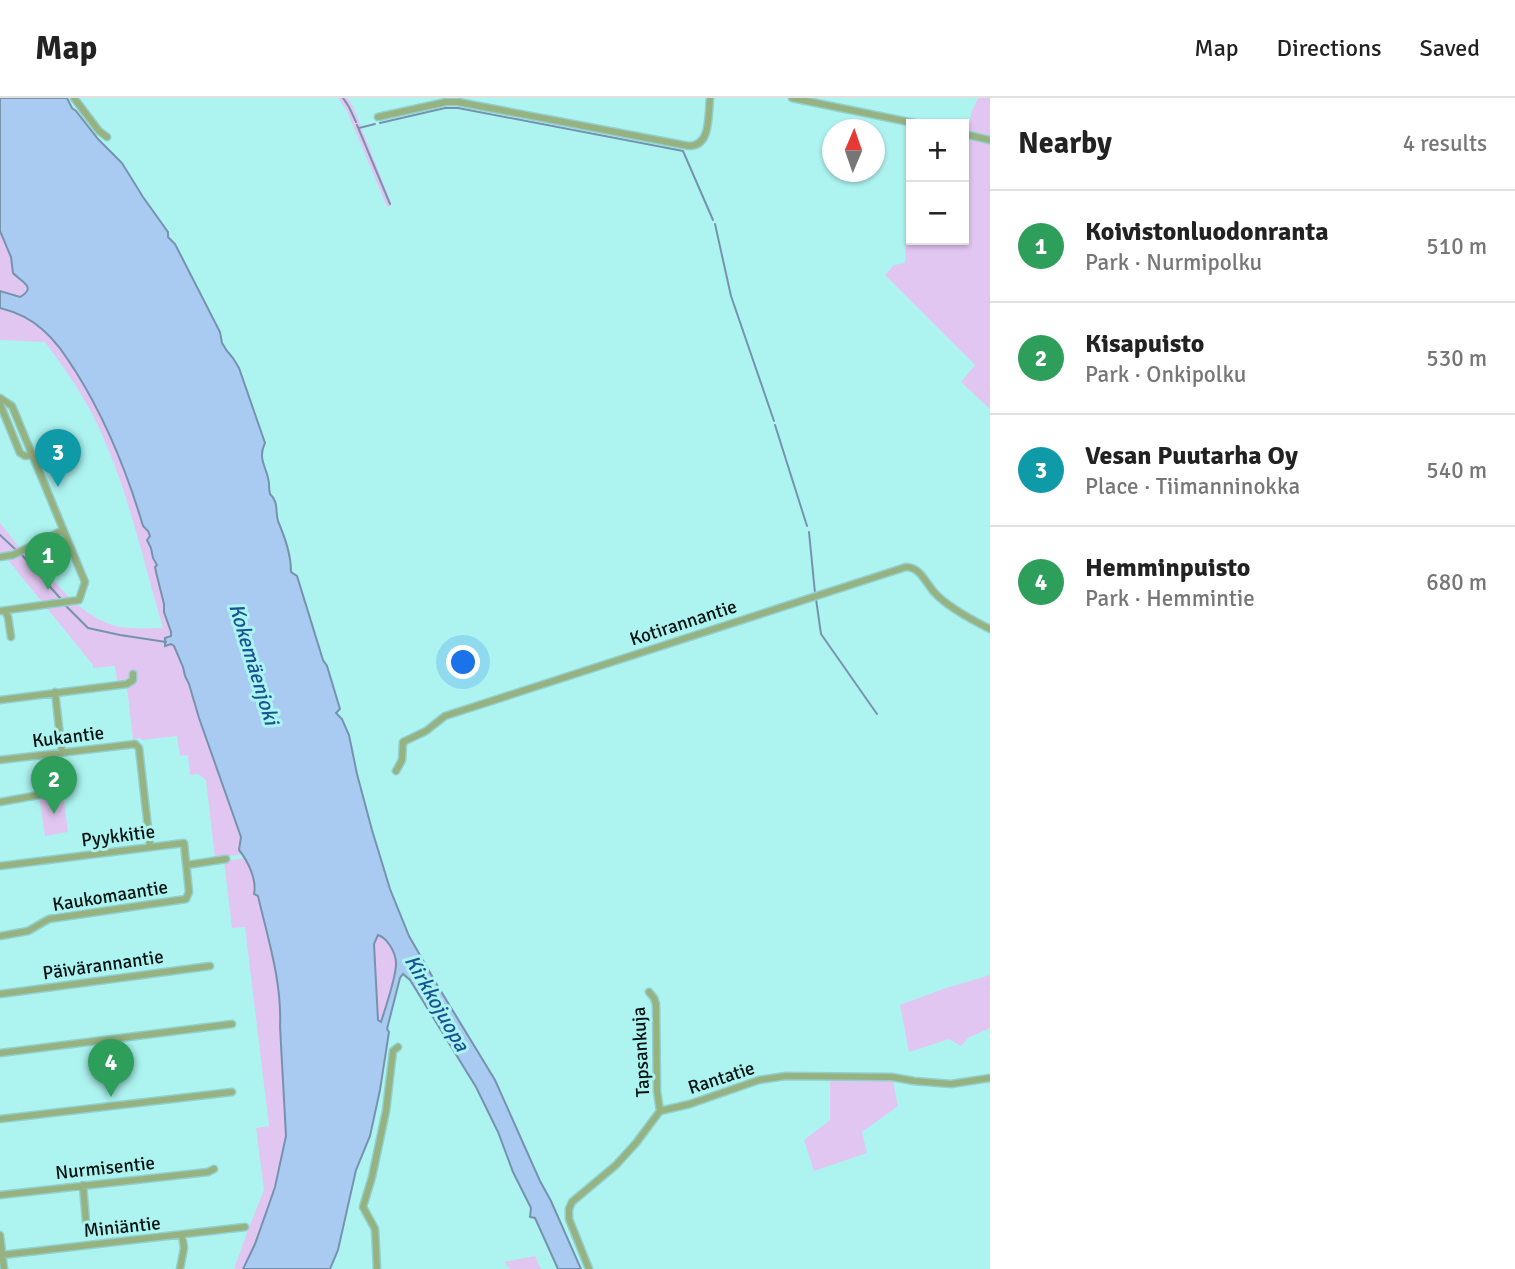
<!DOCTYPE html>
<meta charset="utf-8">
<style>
:root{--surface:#fff;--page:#f6f6f6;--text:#222;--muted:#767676;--line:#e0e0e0;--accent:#b32047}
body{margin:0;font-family:Signika,sans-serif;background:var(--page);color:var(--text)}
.controls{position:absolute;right:21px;top:21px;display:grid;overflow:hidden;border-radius:0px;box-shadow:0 2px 5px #0004}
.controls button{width:63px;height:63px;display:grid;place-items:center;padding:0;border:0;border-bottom:2px solid var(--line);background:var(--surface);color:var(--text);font:35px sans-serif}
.compass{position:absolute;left:822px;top:21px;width:63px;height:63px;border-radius:50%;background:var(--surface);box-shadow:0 2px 5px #0004;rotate:2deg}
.you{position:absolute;left:464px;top:565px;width:24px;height:24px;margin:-18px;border:5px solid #fff;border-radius:50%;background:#1a73e8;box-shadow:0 0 0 10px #1a73e833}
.badge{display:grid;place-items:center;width:46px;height:46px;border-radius:50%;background:var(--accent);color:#fff;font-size:23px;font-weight:700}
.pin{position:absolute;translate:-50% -58px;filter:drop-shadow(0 2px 4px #0008)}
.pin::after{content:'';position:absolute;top:37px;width:24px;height:21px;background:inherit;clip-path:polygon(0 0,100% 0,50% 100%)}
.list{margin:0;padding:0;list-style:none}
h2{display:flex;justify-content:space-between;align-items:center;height:91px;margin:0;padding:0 28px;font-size:30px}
h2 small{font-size:23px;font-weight:400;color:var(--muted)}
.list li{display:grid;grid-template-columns:46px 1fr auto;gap:21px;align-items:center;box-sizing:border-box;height:112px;padding:0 28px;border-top:2px solid var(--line)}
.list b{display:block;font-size:26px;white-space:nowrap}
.list p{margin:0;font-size:23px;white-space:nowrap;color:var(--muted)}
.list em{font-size:23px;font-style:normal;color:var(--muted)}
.map{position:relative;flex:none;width:990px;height:1171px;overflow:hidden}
header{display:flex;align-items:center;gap:42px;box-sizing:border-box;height:98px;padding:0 35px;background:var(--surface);border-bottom:2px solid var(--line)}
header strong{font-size:33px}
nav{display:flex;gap:38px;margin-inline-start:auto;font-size:24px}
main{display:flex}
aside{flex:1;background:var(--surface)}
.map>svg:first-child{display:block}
.green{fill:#e1c6f1}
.water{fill:#a9caf1;stroke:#7693ae;stroke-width:2;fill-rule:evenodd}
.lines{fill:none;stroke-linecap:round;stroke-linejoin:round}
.stream{stroke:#7693ae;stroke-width:2}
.street-casing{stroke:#91d0cd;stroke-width:9}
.street{stroke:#96b281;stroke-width:6}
.labels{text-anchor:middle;stroke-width:6;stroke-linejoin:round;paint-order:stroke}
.street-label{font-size:19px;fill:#001211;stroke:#adf4f1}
.water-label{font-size:21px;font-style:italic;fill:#175491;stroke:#adf4f1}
</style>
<header>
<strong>Map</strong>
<nav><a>Map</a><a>Directions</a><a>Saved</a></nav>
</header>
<main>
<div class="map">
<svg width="990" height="1171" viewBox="0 0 990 1171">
<rect width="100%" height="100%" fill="#adf4f1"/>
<path class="green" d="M338,0H347L353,8L392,107L387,109L347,13Z
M978,0H990V311L961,284L975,267L885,177L894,167L905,165L907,88L911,89V142H964V51L972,13Z
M0,133L11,159L14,178L26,185C28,191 26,197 20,199L0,193Z
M0,210C15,214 27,219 39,228C55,241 66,257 76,274C106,322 126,374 143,428L149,433L151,453L157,467L155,469C161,491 164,513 171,535L165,548L172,546L174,547L183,569L185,578L189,585L195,606L241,739L240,752L243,756L215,760L206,682L198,676L190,677L188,657L180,658L177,638L142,642L141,640L133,641L127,590H118L115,568L93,570V567L8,462L0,463V425L20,450L29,454C55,483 80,520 120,529C134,531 149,530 163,530C143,463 129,394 99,330C85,299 65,271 45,244L0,242Z
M63,694L68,734L45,738L39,698Z
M246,760C252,777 257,795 262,813C271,851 282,889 280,928L286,1038L275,1089L267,1112L255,1146L243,1171H234L248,1132L264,1092L256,1030L269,1028L245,829L232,830L224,763Z
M378,836C387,841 395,854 396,864C397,877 385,911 381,925L378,922L374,845Z
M990,877V930L968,940L961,948L949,941L909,954L900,907L946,890Z
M830,978L892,979L898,1008L862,1034L867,1055L814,1073L804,1042L830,1022Z
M535,1158L541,1171H510L504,1164Z"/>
<path class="water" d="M0,0H67L72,10L76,13L98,41L122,65L143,99L168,134V139L175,146L220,234L222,245L227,253L233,260L239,270L265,345C257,361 267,369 269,385C269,389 269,392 270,396C279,404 275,413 278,423C285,440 291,456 291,474L297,478L323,562L327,568L340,611L336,615L342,621L349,637L357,676L372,732L390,791L409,838L436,885L495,982L540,1083L551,1103L581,1171H558L535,1120L530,1119L531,1110L513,1074L498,1034L476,989L410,882L403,876L400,880L387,931L389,934L380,992L370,1038L356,1072L338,1152L330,1171H243L255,1146L267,1112L275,1089L286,1038L280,928C282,884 268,841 258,798L254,796C257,782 248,763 239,752L241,739L199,620L189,586L185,578L183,569L174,548L171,546L165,548V540L171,538V534L164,514V506L156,474L155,469L157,467L153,460L151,450L147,442L150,438L148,433L143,428C127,374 106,322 76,274C66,259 57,244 43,232C30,220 16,214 0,210V193L20,199C38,189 20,183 13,175L11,159L0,133ZM378,837C387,840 395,853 396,864C397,877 385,911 381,924L378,922L374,846Z"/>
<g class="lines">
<path class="stream" d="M343,0L349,9L356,24
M380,25L445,10H458L683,53L713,122
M357,27L390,106
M359,30L375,26
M715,126L731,198L774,323
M775,327L807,428
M809,434L815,495
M0,437L15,451
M22,457L60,500
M816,501L821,536L877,616
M66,508L88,530L120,537L166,544"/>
<defs>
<path id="street" d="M74,0L99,33L107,39
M792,0L919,26
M378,19L446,4H458L689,48C711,48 708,18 710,0
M964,36L990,42
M0,300L12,308L85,484L79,502L0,513
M0,306L20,355L25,358L31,357
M0,459L13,457L63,432
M5,513L8,519L11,539
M55,594L62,655
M0,602L127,586L133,582V576
M0,662L135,646L139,650L150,748
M396,673L402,662L403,644L426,633L445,618L906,469C920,469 926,485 934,494C947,509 972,522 990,531
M0,704L39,697
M187,767L226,761
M0,768L184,745L189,794L186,801L49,821L28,833L0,838
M649,894L654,900L656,906L657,993L660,1013
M0,896L210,868
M0,955L232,926
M0,1021L232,994
M83,1087L86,1124
M0,1097L208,1074L214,1071
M0,1137L4,1171
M2,1157L245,1129
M180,1171L184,1150L182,1137
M377,1171L375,1131L363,1109L372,1079L386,1013L393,953L398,949
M589,1171L569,1121V1111L572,1104L616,1067L636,1045L660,1013L690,1006L759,982L786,978L892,979L914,983L951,986L990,980"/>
</defs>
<use href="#street" class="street-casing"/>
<use href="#street" class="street"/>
</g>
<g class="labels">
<g class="street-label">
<text transform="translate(683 524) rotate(-18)" y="7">Kotirannantie</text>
<text transform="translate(68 638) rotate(-7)" y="7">Kukantie</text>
<text transform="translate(118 737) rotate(-7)" y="7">Pyykkitie</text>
<text transform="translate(110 797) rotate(-9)" y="7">Kaukomaantie</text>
<text transform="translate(103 866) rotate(-8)" y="7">Päivärannantie</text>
<text transform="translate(640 954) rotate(-93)" y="7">Tapsankuja</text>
<text transform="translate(721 979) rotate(-18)" y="7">Rantatie</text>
<text transform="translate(105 1069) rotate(-6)" y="7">Nurmisentie</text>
<text transform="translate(122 1128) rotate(-6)" y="7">Miniäntie</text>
</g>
<g class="water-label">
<text transform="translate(254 566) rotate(73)" y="7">Kokemäenjoki</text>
<text transform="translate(437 905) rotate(60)" y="7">Kirkkojuopa</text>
</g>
</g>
</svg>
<div class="controls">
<button>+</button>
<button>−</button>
</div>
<svg class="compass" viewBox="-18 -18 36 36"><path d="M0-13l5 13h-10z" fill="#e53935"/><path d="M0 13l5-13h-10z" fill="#767676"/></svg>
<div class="you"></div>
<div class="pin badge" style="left:48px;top:492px;background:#2e9e5b">1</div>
<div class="pin badge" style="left:54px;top:716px;background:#2e9e5b">2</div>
<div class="pin badge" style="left:58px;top:389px;background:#0f9aa8">3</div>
<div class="pin badge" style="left:111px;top:999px;background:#2e9e5b">4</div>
</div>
<aside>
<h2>Nearby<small>4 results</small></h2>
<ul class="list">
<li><span class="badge" style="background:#2e9e5b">1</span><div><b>Koivistonluodonranta</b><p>Park · Nurmipolku</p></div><em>510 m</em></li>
<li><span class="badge" style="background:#2e9e5b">2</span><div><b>Kisapuisto</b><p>Park · Onkipolku</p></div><em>530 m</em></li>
<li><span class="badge" style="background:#0f9aa8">3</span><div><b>Vesan Puutarha Oy</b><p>Place · Tiimanninokka</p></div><em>540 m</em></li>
<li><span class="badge" style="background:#2e9e5b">4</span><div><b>Hemminpuisto</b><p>Park · Hemmintie</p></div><em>680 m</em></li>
</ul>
</aside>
</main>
